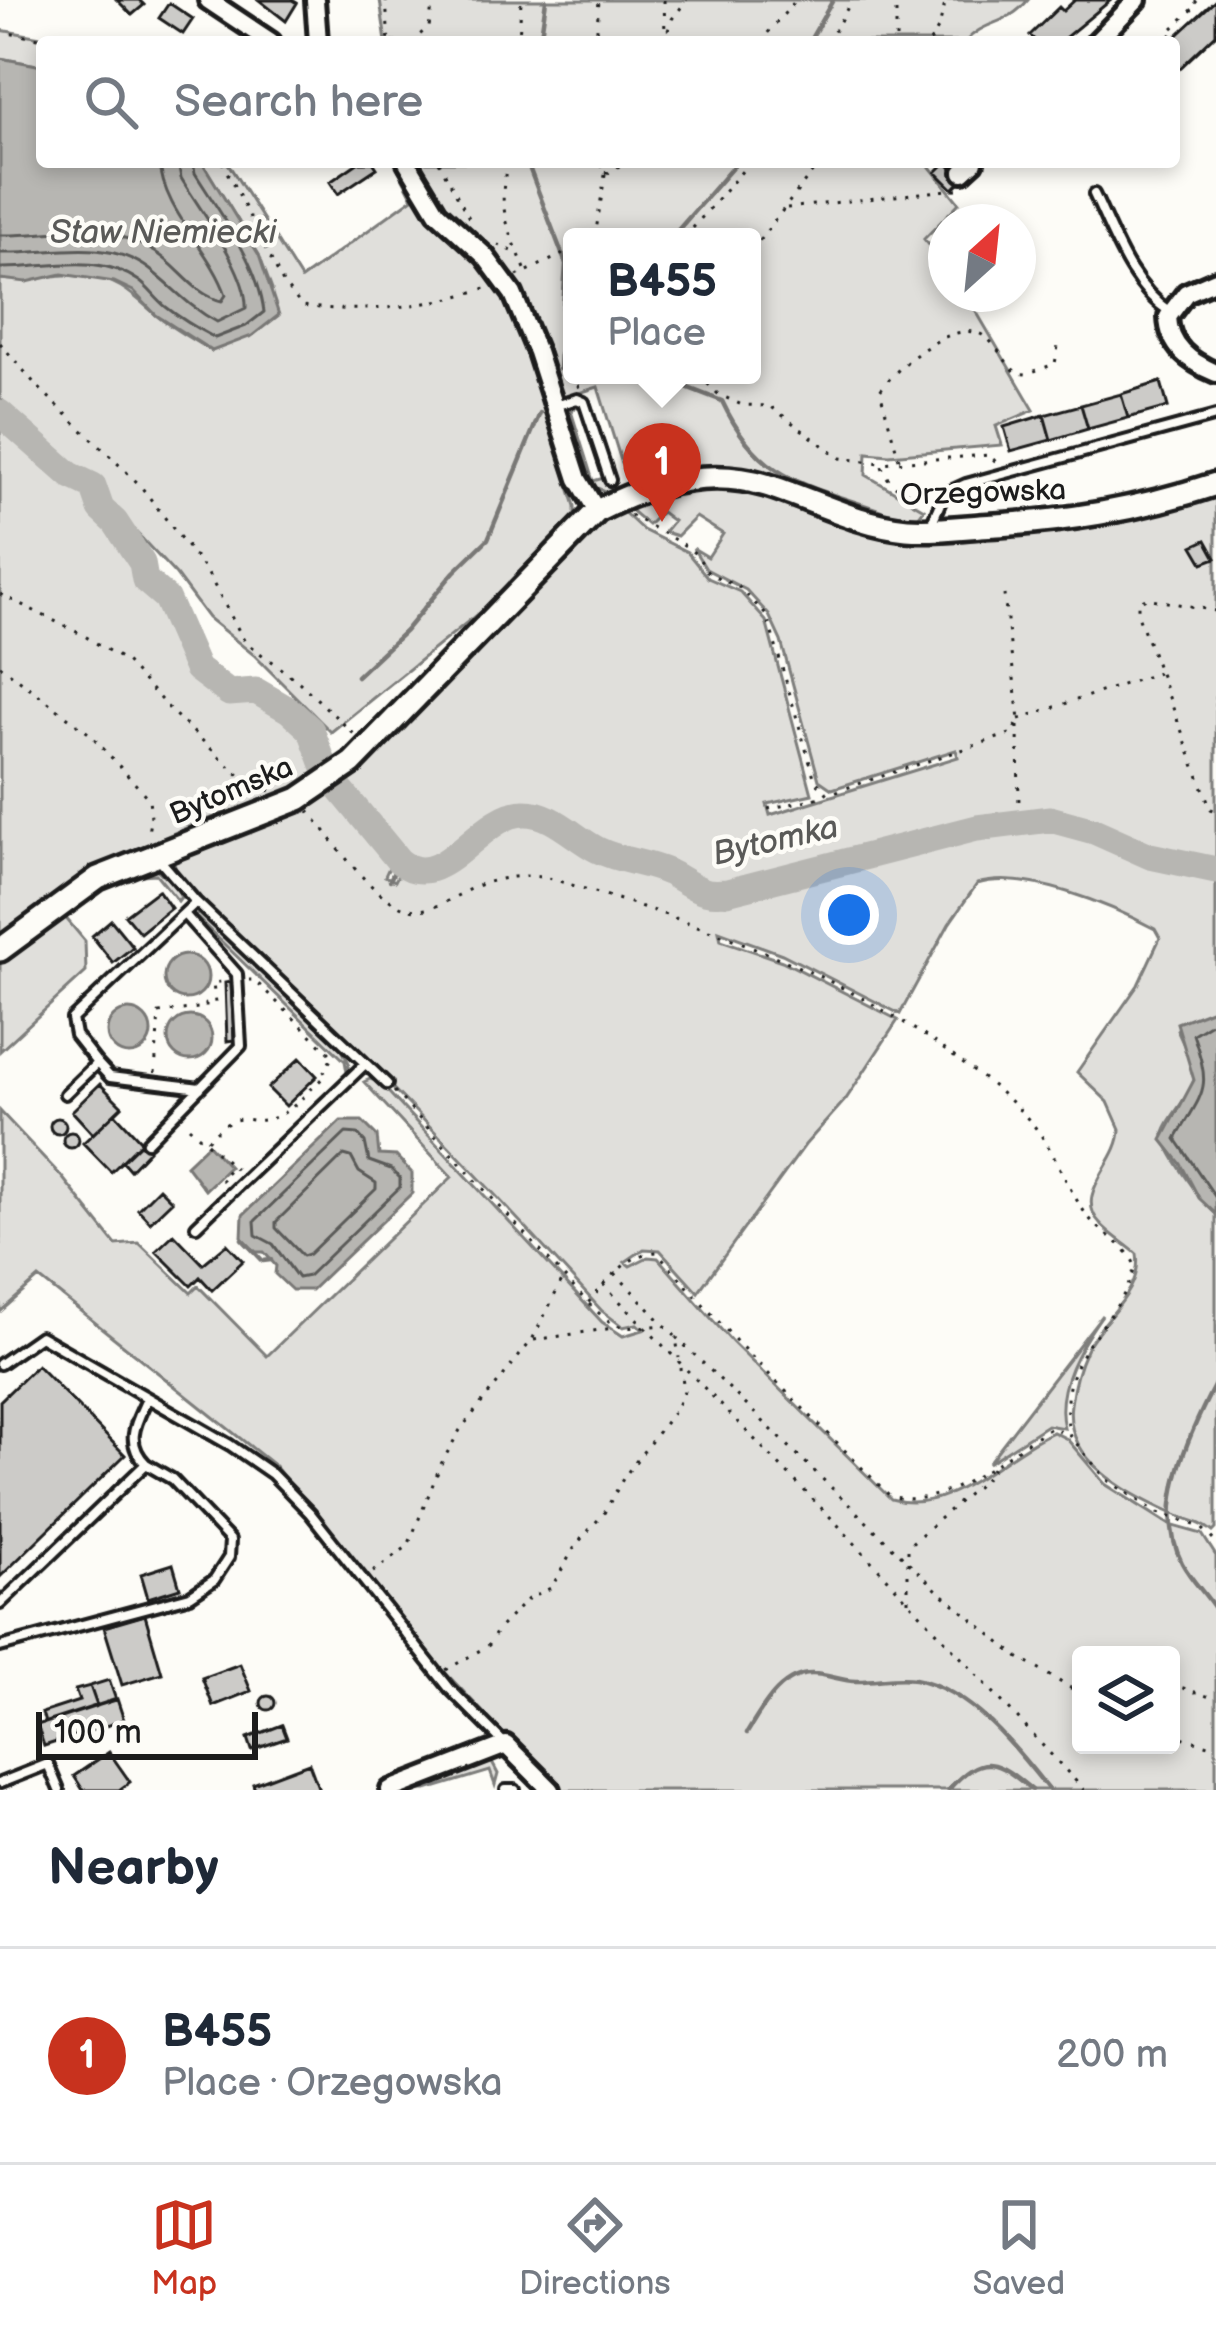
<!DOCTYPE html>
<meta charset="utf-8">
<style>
:root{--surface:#fff;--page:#f6f6f7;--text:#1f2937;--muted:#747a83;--line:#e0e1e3;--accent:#c8321e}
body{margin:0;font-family:"Balsamiq Sans",sans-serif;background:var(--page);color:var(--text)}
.controls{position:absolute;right:36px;bottom:36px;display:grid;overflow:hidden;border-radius:12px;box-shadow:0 6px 18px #0003}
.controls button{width:108px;height:108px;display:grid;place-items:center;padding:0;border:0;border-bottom:3px solid var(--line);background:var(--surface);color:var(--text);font:60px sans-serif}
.compass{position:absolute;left:928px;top:204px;width:108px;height:108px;border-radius:50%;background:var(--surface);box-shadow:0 6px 18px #0003;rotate:27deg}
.scale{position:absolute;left:36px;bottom:30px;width:222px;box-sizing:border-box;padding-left:12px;border:6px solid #1c1c1c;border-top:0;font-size:33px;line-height:42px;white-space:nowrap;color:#1c1c1c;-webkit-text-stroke:9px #fdfcf7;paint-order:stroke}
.you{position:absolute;left:849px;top:915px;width:42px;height:42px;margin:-30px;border:9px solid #fff;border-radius:50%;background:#1a73e8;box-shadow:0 0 0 18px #1a73e833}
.badge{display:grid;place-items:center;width:78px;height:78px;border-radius:50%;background:var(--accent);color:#fff;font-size:39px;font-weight:700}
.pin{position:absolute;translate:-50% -99px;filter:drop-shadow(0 3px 6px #0008)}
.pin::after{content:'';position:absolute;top:63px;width:42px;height:36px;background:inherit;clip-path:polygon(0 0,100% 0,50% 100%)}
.popup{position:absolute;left:563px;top:228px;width:198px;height:156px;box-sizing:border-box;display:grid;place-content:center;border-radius:12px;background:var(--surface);filter:drop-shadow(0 3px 9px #0005);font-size:39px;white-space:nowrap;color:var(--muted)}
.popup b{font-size:45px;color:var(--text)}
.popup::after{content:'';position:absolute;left:50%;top:100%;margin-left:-24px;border:24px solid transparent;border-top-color:var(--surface)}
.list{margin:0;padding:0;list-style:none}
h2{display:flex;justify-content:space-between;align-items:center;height:156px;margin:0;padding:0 48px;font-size:51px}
h2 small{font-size:39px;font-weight:400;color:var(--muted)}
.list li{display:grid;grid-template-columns:78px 1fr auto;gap:36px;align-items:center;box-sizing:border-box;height:216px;padding:0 48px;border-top:3px solid var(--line)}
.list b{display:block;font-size:45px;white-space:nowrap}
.list p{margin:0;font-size:39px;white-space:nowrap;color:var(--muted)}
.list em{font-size:39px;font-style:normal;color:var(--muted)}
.icon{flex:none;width:66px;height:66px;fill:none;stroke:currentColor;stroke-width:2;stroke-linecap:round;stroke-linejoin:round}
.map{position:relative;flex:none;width:1216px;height:1790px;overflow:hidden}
.search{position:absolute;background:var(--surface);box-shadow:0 6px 18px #0003;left:36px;right:36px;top:36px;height:132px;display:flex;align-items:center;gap:30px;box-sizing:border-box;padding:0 42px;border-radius:12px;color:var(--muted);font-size:45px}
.sheet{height:372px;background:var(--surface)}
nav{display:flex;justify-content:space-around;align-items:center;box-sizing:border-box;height:168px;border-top:3px solid var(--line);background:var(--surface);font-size:33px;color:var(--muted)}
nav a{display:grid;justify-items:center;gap:6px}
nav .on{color:var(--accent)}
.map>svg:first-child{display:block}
.green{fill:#e0dfdb;stroke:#7e7e7c;stroke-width:3;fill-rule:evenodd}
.water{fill:#b7b6b2;stroke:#797876;stroke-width:3}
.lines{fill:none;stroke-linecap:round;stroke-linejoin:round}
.shore{stroke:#5a5a58;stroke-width:3}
.stream{stroke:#797876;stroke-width:4.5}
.river{stroke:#b7b6b2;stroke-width:27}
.building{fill:#cccbc8;stroke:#1c1c1c;stroke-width:3}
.service-casing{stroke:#1c1c1c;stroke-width:16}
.minor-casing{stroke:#1c1c1c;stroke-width:26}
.tertiary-casing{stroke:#1c1c1c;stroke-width:30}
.path{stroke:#1c1c1c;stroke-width:3;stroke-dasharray:3 9;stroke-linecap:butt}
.service{stroke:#fdfcf7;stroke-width:8}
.minor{stroke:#fdfcf7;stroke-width:16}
.tertiary{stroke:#fdfcf7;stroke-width:21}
.labels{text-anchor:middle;stroke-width:9;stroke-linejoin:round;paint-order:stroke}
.street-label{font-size:30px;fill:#1c1c1c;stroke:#fdfcf7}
.water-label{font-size:33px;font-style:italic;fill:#5a5a58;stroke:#fdfcf7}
</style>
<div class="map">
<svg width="1216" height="1790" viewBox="0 0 1216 1790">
<rect width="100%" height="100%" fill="#fdfcf7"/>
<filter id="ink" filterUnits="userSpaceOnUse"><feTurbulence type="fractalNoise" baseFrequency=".00833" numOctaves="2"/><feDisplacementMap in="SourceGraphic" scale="24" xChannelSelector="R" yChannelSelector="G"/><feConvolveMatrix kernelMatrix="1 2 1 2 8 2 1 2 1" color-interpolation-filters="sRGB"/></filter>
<g filter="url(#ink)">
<path class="green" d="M380,0H1028C1007,26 984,20 965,42H386Z
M0,30L70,42H42V66L0,58Z
M202,162H227L301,279L413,198L399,171L418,162H926L959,203L924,239L946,265V294H966L1034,410L996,426L1002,445L889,455L867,453L866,475L924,509L916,520L894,518L703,469L625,474L598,387L563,398L558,397L554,384L538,389L575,506V515L569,523L571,526L501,595L331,732L254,655L208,618L176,575L117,512L0,398V279C29,283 55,272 84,275C118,279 132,294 156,315C173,329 193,340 212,351L272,290L259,255ZM572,237H752V375H572Z
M580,405L571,411L593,481L604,478L612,489L607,492L592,486L586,471L582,472L564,416L566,408Z
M0,419L61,474L90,490L95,508L138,564C137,583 152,588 162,602C182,628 178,663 206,685C224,699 240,693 259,698C280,704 308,726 315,747C318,757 318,765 323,774C287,799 259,801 220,815C141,843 67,885 0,936Z
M719,481L918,533L1216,487V868L1153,854L1098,830L1053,817L977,823L831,863L726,886H706L647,856L608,847L559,815L523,806L498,813L427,863H413L403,855L339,782L617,506L643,530L687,552L708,578L740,592L766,621L812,794L767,804L770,815L958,757L956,750L832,789L819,780L781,641L769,615L746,590L706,569L693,548L708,557L723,534L696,517L677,536L664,532L673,521L661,512L648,525L621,502Z
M329,785L388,857L390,865L385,876L395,881L401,869C445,901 481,816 530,818C555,819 575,843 596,853C624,867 657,870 685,885C701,894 707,903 726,904L743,887L891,854L979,829L1049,821L1091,831L1149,857L1216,872V1008L1182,1023L1177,1030L1188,1054L1194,1080C1188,1100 1170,1114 1164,1132C1160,1145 1204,1204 1216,1214V1529L1213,1532C1200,1521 1186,1520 1171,1513C1128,1494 1063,1460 1071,1404C1073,1387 1079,1365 1086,1350C1102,1318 1143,1293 1137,1254C1125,1243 1110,1235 1100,1223C1072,1193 1120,1163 1120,1129L1108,1102L1077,1072L1138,985L1160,938L1155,929C1112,906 1026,869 977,884L949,924L900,1014L782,954L719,931L721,940L782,961L898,1020L846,1099L805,1145L698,1292L660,1250L644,1249L625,1262L630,1266L648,1257L658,1258L732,1342L891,1499C951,1517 1003,1453 1053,1432L1067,1439L1105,1484L1170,1525L1202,1534L1216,1556V1790H557L422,1648L275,1466L39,1278L0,1312V1111L62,1177L116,1245L139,1243L191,1293L198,1286L267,1356L452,1177L364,1082L370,1079L379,1082L602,1322L623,1336L643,1330L637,1324L623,1327L602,1311C489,1186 374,1065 251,949C226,926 181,895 173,860L177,856L196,852ZM1081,1655H1171V1745H1081Z
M153,866L176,886L181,897L178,901L156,874C120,874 92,896 64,916L85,941L86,972L0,1051V957L83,893Z
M198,914L339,1044L349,1063L347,1072L345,1061L195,916Z
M1102,1315C1080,1346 1054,1388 1064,1428L1047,1425L988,1463Z
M489,1757L498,1774L495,1785L490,1771L427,1790H406Z"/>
<path class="water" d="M0,58L42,66V162H202L259,255L279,315L252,336L212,351L156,315L133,291L114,282L62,274L27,282L0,279Z
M164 977a22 22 0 1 1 44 0a22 22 0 1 1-44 0Z
M1216,1008V1214L1199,1198L1181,1164L1162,1140L1194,1080L1177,1023Z
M107 1032a22 22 0 1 1 44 0a22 22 0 1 1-44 0Z
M168 1038a22 22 0 1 1 44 0a22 22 0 1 1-44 0Z
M341,1121H362L377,1136L379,1155L396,1156L412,1173V1193L311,1290H292L275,1274L276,1266L264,1252H256L242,1238L243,1215Z
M208,1144L229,1167L205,1190L186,1165Z"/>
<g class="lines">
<path class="shore" d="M0,235C57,236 100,218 155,252C179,266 194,295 222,301L226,295C211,250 162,210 160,162
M0,253C50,255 104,236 149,269C173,287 190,308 217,322L246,308C248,272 200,210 181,178L178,162
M0,268C46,269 97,251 139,281C149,288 156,299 166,307C181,319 198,329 215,338L246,326L264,312C258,262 221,215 195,173L193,162
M1216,1020L1193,1034C1212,1091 1205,1088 1176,1139L1216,1198
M346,1133L358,1134L365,1142L369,1161L391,1169L400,1178V1187L308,1276L298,1278L273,1244L256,1235L255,1221Z
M344,1155L351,1157L359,1172L376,1183V1189L309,1254L303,1256L276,1228V1222Z"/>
<path class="stream" d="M540,42L546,0
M809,42L833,0
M527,162L566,264L559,369
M672,237L737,162
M561,364L572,338
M655,375L722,401C760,482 805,484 881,511
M357,676L405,631L454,572L488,539L540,413
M390,880L399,861
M242,1239L263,1261L271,1260
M1216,1382C1190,1432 1153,1507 1182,1563C1191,1580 1206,1594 1216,1610
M747,1733C762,1709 780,1673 813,1674C828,1674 843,1682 859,1681C878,1681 895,1676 915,1679C970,1689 1017,1749 1049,1790
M948,1790C983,1751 996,1760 1032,1790"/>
<path class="river" d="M0,413L70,475L93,486L101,509L115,522L142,563L145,580L166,598L197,669L229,693L256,691L289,710L311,730L327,773
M338,787L399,861C443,897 478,813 525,813C553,813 574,838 598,850C620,861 645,862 668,872C681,878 695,890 709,892C714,893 722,892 727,892L977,828L1050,819L1094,831L1150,856L1216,870"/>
</g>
<path class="building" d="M117,0H139L144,5L132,15Z
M259,0H292L297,3L286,21Z
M1075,0H1111L1060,42H1036L1030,35L1059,7L1063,11Z
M1216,0V34L1177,71L1174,68V42H1170Z
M169,3L193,19L183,34L159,18Z
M359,162H373L377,168L338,194L330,182Z
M946,162L963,179L953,189L936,172Z
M1161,382L1168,407L1128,418L1121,394Z
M1121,394L1128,418L1088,429L1081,405Z
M1081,405L1088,429L1051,440L1044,415Z
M1044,415L1051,440L1011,451L1004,427Z
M1206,540L1216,558L1203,563L1193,546Z
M158,890L171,908L140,933L125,915Z
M111,920L133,947L113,963L92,936Z
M231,982L234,1040L227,1041L225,983Z
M300,1058L317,1076L286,1106L268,1088Z
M100,1084L122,1106L93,1134L72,1111Z
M115,1113L142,1142L111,1172L83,1143Z
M50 1126a8 8 0 1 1 16 0a8 8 0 1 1-16 0Z
M63 1140a8 8 0 1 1 16 0a8 8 0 1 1-16 0Z
M141,1142L149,1150L130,1170L122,1161Z
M159,1188L172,1201L150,1222L138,1209Z
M174,1234L203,1264L227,1244L243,1261L212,1290L200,1277L191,1286L156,1251Z
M37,1365L125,1455L0,1577V1401Z
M173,1564L180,1588L148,1598L141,1574Z
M145,1615L162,1673L122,1685L104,1627Z
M240,1664L251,1691L213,1706L202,1678Z
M109,1680L116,1700L97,1706L90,1686Z
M90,1686L97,1706L45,1723L42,1713L79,1701L75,1690Z
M261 1703a7 7 0 1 1 14 0a7 7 0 1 1-14 0Z
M117,1699L124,1720L44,1746L37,1725Z
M282,1725L287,1738L252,1750L248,1738Z
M109,1752L130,1782L119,1790H83L74,1776Z
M309,1763L319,1790H255L253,1784Z"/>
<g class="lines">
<defs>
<path id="service" d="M1094,194C1114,236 1130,285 1170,312
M556,406L577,399L584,402L610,480
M930,527L944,494L966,484L1216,416
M160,860L196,902L387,1084
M97,1063L75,1035L72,1019L196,902
M65,1094L97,1063L110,1077L200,1088
M147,1142L241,1046L237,974L184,914
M196,1226L365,1064
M0,1364L40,1336L230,1445L272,1474L310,1513L450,1689L505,1744
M0,1604L146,1464C124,1442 136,1423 147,1399
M0,1647L190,1596L214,1580L229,1557L230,1540L172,1479L146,1464
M0,1783L48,1764L59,1790
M506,1790H515"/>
<path id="minor" d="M208,0L271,42
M315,0L318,42
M1096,42L1137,0
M407,162L437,212L485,256L513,294L537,352L578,479L597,511
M963,172L974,162
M1216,280L1186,293L1168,317C1169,347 1190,362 1216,373
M390,1790L506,1745L551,1790"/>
<path id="tertiary" d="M0,950L98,878L299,799L352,763L597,511C649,484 707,467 766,485C814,500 856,524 907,529C931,531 956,528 980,526C1063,522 1138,510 1216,484"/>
</defs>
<use href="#service" class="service-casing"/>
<use href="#minor" class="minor-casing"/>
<use href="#tertiary" class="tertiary-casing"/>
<path class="path" d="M386,0L389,42
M664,0L665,34
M896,0V42
M0,32L64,42
M1172,36L1168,33L1198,4L1194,0
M411,42L429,27L433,0
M519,42L521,0
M596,42L599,0
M664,42L672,19L687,0
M760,42L796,0
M828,42L852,0
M930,42L939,27L946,0
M1159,42L1167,34
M222,162L284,285L302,306C362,314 428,307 486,288
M439,162L469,218
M508,162C496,208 508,227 525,269
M606,174L608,162
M607,174L625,162
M787,208L957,189
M595,237L605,175L599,162
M685,237L750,162
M498,245L519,254
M752,250L820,162
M517,276L572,250
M0,343L36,385L139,484L208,574L245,642L299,682L354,734
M699,375L718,394L742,405L770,406L840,458L881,463L989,455L996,462
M577,387L602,375
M899,459L880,391C895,368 954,316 984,336C997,345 1005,363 1017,373L1026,374L1055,364L1058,346
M882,466C889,488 908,497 930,495
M630,515L684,545L697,555L708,573L740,588L767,616L815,780L828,794L1013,733L1019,720L1004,595
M0,594L83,635L125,661L173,713L242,778L271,791
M1216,611L1146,598L1138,602V615L1211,809L1216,811
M0,665L91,735L149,799L151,817L147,837
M1019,719L1158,673
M1018,726L1019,810
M768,809L825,796
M309,811C335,842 363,888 400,906C429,919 453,895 479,885C503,877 527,873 552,879C689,920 828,966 945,1050C974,1072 1005,1093 1029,1120C1055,1149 1064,1184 1086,1214C1100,1234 1127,1243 1135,1266C1120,1329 1051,1351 1070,1436
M155,1073L159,1013L206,1007V1004L215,1003L213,983L227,981
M394,1091L588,1303C607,1282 626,1254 657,1252L735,1340L890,1496C948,1512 1003,1454 1050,1428L1070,1436L1107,1480L1158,1513L1201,1527L1216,1543
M189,1127L238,1171
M207,1140C245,1102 245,1131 280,1115C296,1107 312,1087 326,1075L324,1071L333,1056L254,980H249
M223,1181L220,1178L232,1167
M615,1273L676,1337L679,1358
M603,1284L836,1523L1084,1790
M589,1304C620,1334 624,1328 664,1325
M676,1337L936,1589L1019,1658L1081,1694
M534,1340L613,1328
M373,1572L408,1546L441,1464L460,1430L532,1340L563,1279
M908,1601V1546L984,1480L995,1464
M446,1670L489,1645L498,1629L529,1598L551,1588L576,1545L604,1513L624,1477L675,1410L684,1391L681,1368
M1171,1684L1216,1699
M1171,1734L1216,1747"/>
<use href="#service" class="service"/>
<use href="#minor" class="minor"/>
<use href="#tertiary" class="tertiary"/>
</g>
</g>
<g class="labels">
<g class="street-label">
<text transform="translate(983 492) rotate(-2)" y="10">Orzegowska</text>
<text transform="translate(231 790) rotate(-23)" y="10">Bytomska</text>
</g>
<g class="water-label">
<text x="163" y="243">Staw Niemiecki</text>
<text transform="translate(775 839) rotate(-13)" y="12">Bytomka</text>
</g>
</g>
</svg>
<div class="controls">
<button><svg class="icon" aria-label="layers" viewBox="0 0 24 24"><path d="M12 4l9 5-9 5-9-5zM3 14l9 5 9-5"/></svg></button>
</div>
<svg class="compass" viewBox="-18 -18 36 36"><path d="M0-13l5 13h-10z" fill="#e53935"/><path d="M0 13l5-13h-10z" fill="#747a83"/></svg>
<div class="scale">100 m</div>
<div class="you"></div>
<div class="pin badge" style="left:662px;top:522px">1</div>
<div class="popup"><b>B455</b>Place</div>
<div class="search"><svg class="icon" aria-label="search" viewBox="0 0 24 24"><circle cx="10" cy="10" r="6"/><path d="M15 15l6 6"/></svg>Search here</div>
</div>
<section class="sheet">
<h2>Nearby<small></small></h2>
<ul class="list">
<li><span class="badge">1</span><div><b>B455</b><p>Place · Orzegowska</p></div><em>200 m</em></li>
</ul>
</section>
<nav>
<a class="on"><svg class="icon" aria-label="map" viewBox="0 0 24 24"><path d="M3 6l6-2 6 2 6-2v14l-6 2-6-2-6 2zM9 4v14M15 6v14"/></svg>Map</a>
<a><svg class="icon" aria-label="directions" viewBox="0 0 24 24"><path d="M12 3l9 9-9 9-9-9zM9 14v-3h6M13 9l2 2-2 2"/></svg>Directions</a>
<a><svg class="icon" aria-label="saved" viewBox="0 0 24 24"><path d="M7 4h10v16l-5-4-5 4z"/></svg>Saved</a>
</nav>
